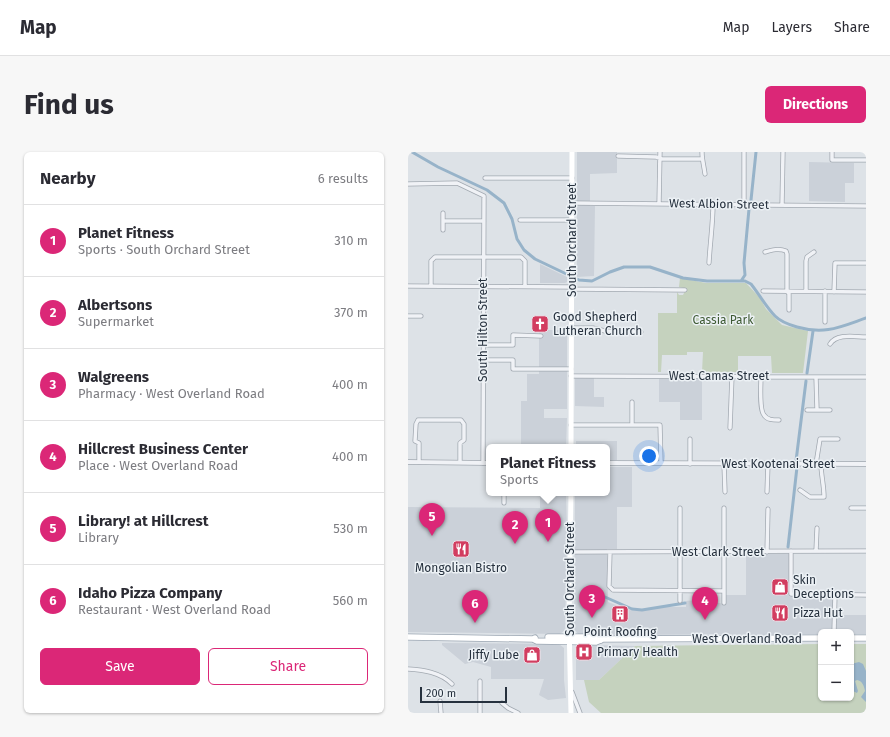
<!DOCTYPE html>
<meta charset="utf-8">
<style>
:root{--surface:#fff;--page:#f7f7f7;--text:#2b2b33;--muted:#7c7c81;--line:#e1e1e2;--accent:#db2777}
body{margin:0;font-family:"Fira Sans",sans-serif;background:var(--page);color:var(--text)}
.controls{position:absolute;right:12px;bottom:12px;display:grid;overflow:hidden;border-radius:6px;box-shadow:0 1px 3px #0004}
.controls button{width:36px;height:36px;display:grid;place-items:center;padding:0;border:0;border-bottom:1px solid var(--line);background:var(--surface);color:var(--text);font:20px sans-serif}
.scale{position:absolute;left:12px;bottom:10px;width:87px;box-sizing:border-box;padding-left:4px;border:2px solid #26313e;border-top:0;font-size:11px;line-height:14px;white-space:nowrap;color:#26313e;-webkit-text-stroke:3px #ecf1f5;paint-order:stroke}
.you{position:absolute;left:241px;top:304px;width:14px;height:14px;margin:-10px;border:3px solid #fff;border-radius:50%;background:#1a73e8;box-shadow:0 0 0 6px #1a73e833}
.badge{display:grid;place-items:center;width:26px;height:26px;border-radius:50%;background:var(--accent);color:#fff;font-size:13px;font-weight:700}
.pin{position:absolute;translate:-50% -33px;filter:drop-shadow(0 1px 2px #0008)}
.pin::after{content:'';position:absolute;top:21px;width:14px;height:12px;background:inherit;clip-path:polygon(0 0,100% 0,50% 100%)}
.popup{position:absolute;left:78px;top:292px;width:124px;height:52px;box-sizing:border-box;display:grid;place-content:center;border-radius:6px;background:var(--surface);filter:drop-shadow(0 1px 3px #0005);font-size:13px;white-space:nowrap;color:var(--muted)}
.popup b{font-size:15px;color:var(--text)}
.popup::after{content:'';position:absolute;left:50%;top:100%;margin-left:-8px;border:8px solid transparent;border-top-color:var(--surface)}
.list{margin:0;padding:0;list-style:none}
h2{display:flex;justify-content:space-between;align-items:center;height:52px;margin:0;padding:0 16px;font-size:17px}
h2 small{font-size:13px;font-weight:400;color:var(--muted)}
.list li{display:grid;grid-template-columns:26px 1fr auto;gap:12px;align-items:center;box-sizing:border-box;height:72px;padding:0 16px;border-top:1px solid var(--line)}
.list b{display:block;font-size:15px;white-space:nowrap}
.list p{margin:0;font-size:13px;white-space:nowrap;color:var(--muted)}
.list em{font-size:13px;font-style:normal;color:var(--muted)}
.actions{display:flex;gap:8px;padding:12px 16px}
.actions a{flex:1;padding:9px 0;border:1px solid var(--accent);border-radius:6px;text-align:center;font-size:14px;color:var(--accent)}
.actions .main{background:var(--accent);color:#fff}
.map{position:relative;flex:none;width:458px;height:561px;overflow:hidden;border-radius:6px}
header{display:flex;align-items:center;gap:24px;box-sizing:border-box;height:56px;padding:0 20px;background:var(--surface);border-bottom:1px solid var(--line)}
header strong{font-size:19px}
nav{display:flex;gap:22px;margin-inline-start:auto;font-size:14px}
.intro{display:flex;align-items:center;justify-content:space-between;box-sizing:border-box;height:96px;padding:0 24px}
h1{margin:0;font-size:28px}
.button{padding:10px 18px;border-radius:6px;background:var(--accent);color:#fff;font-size:14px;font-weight:700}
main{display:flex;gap:24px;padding:0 24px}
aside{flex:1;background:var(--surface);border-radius:6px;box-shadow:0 1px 3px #0004}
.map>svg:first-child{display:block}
.built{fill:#cbd1d9}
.green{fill:#c5d2be}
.water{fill:#97b3c9}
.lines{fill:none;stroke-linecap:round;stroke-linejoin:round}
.canal{stroke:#97b3c9;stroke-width:3}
.minor-casing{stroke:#a2a9b1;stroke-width:5}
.tertiary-casing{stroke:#a2a9b1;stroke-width:5.5}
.primary-casing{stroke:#9ca7b3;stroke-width:7}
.minor{stroke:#f0f2f6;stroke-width:3.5}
.tertiary{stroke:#f0f2f6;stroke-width:4}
.secondary{stroke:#fff;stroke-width:5}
.primary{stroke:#fff;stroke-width:5.5}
.labels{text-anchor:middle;stroke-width:3;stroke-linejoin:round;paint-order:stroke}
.street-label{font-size:12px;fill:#26313e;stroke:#ecf1f5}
.poi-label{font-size:12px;fill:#26313e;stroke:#ecf1f5;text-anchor:start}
.park-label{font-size:12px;fill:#3e5a33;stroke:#ecf1f5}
</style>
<header>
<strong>Map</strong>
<nav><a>Map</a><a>Layers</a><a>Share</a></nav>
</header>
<div class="intro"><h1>Find us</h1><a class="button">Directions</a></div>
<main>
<aside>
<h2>Nearby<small>6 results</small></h2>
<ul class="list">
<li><span class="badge">1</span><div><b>Planet Fitness</b><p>Sports · South Orchard Street</p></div><em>310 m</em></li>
<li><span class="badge">2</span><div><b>Albertsons</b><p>Supermarket</p></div><em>370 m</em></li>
<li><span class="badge">3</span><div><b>Walgreens</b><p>Pharmacy · West Overland Road</p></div><em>400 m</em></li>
<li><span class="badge">4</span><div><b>Hillcrest Business Center</b><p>Place · West Overland Road</p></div><em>400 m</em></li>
<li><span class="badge">5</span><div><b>Library! at Hillcrest</b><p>Library</p></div><em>530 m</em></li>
<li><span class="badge">6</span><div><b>Idaho Pizza Company</b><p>Restaurant · West Overland Road</p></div><em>560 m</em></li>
</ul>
<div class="actions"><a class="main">Save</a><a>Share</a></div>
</aside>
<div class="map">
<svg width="458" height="561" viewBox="0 0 458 561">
<rect width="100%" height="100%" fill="#dde2e7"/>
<path class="built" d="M169,0H209V21L182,22V54H187L186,124L169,125Z
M401,10L446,11V31H437V50L401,49Z
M132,112L159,125V130L157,131H132Z
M131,178H159V257H136V266H159L158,295H113V249H119V222H131Z
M167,226H186V245H196V255L167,254Z
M251,227H294V268H272V250H251Z
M168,289H209V308H199V295H168Z
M199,315H224V355H209V397H199L200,450L221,458L235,459L255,455H278V449L289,448L318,452V443H338V402H381V444L429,445V463H458V482H443V480H413V482L171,483L166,477L167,341H199Z
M132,341H158L159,378L157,478L152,482L0,480V355L132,356Z
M34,491L151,492L156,496V528L158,546L140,548L131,543L136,527H83V515L65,510L57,512L34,493Z
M172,493L227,494L191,528H168V497Z"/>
<path class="green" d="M272,126L298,131H338L352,146L358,157L374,173L400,179L395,221H364L363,204H330V220H294L295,200H279V203H254L253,220H250V161H269V140L271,143H275L277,139L275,136L271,135Z
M413,492V546H443V492H458V561H193L181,550L176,528H191L227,494Z"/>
<path class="water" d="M451,510L455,512L458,519V550L453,545L457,539C456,533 454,529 449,528L447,529L450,539L449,541L443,538V512Z"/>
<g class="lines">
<path class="canal" d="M4,0L30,15L79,38L96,51L104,67L109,87L116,98L127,107L171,128L184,129L202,120L216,115H242L275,126L299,129H337L343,132C351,142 358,155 367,164C373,170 382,173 389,175C417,183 432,175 458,166
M343,48L348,0
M333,129L337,123L336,111L341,57
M399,221L405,179
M388,309L398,229
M380,395L389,315
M197,445L224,457L234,458L277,451"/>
<defs>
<path id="minor" d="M294,0C294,8 296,14 297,22
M424,0V8H458
M210,4L248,5L254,7H294
M77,26H164
M0,32L49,31L76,44L75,311
M164,51L458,54
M251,52L252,0
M336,52V0
M374,53L375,0
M112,68H164
M35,69H76
M35,78V61
M357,100C364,98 371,96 378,99L379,102V139L381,142V158
M301,111C302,91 305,72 305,52
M0,134L163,135
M23,134V109L27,105H113L117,109V134
M163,137L277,138
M355,139L458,140
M398,139V109L399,105L406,100
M417,139V170
M426,140L427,111H458
M0,164H13
M163,176H185L197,179L233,180
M422,192C429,181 447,185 458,185
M75,193H105V183L133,184
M75,208H105V217H163
M163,224L458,225
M353,224C353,233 351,257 356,263C359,268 365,268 371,268
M408,225L409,258
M399,258H422
M163,273H252L253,311
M224,273V250
M322,276L324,224
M11,310V291L7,289L8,272L10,268H53L56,272V288L52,291V310
M282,312V287
M316,312L317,340
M408,312L412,287H430
M392,338L402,345H416C416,333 413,323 413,312
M359,340L360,312
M96,351V341
M443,356H458
M383,399V442L458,443
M408,399L409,376
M163,400L458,399
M202,400L201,434L205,438L316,439
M359,400L360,357
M272,449V356
M316,451V356
M426,480L427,443
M0,517C15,518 32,520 44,532
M72,529V561
M164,540L172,561
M32,549L33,561
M94,551L100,556L110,561"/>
<path id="tertiary" d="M0,310L81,311
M199,311L458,312"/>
<path id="primary" d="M0,485L125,487L127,486
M140,485H188L193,488
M443,486H458
M125,487L129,489L188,490L195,487L413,486"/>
</defs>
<use href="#minor" class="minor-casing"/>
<use href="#tertiary" class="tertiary-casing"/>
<use href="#primary" class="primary-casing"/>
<use href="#minor" class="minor"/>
<use href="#tertiary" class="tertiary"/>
<path class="secondary" d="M163,295L164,0
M163,341L161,470L163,561"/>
<use href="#primary" class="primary"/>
</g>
<defs>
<symbol id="church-square" viewBox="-11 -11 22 22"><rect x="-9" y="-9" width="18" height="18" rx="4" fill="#d23d60" stroke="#ecf1f5"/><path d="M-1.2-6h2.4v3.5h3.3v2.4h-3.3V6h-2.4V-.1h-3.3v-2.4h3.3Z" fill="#fff"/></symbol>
<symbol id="restaurant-square" viewBox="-11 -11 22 22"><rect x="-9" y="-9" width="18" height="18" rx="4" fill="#d23d60" stroke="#ecf1f5"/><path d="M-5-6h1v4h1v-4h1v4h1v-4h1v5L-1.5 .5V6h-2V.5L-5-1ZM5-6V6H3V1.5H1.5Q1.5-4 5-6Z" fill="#fff"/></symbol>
<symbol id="shop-square" viewBox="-11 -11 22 22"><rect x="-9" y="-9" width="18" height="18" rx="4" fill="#d23d60" stroke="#ecf1f5"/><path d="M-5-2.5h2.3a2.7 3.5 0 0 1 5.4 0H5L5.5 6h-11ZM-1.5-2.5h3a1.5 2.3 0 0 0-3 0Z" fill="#fff"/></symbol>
<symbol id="building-square" viewBox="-11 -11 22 22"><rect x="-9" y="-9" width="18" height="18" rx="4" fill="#d23d60" stroke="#ecf1f5"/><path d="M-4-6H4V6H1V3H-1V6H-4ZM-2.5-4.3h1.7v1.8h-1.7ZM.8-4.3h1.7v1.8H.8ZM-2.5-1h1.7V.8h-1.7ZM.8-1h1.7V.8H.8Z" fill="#fff"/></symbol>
<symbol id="hospital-square" viewBox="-11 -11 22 22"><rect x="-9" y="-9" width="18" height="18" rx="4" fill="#d23d60" stroke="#ecf1f5"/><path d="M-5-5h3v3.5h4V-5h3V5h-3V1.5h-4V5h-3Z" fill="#fff"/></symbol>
</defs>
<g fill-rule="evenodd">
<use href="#church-square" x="122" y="162" width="20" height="20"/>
<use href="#restaurant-square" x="43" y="387" width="20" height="20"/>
<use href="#shop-square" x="362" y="425" width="20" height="20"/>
<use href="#restaurant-square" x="362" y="451" width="20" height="20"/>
<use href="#building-square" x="202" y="452" width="20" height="20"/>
<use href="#hospital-square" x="166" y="490" width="20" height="20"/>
<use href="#shop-square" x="114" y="493" width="20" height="20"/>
</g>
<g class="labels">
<g class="street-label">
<text transform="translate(311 52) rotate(1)" y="4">West Albion Street</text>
<text transform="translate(164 88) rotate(-90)" y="4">South Orchard Street</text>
<text transform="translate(75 178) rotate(-90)" y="4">South Hilton Street</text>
<text x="311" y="228">West Camas Street</text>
<text x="370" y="316">West Kootenai Street</text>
<text x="310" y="404">West Clark Street</text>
<text transform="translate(162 427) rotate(-90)" y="4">South Orchard Street</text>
<text x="339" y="491">West Overland Road</text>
</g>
<g class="poi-label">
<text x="145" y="169">Good Shepherd<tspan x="145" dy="14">Lutheran Church</tspan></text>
<text x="53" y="420" text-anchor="middle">Mongolian Bistro</text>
<text x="385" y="432">Skin<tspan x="385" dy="14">Deceptions</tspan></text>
<text x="385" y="465">Pizza Hut</text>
<text x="212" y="484" text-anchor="middle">Point Roofing</text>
<text x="189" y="504">Primary Health</text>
<text x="111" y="507" text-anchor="end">Jiffy Lube</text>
</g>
<g class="park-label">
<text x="315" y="172">Cassia Park</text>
</g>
</g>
</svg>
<div class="controls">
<button>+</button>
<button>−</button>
</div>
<div class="scale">200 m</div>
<div class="you"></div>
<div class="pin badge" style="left:140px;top:390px">1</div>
<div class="popup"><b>Planet Fitness</b>Sports</div>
<div class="pin badge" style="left:107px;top:392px">2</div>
<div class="pin badge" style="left:184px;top:466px">3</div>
<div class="pin badge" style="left:297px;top:468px">4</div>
<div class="pin badge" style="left:24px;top:384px">5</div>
<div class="pin badge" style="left:67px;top:471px">6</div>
</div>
</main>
